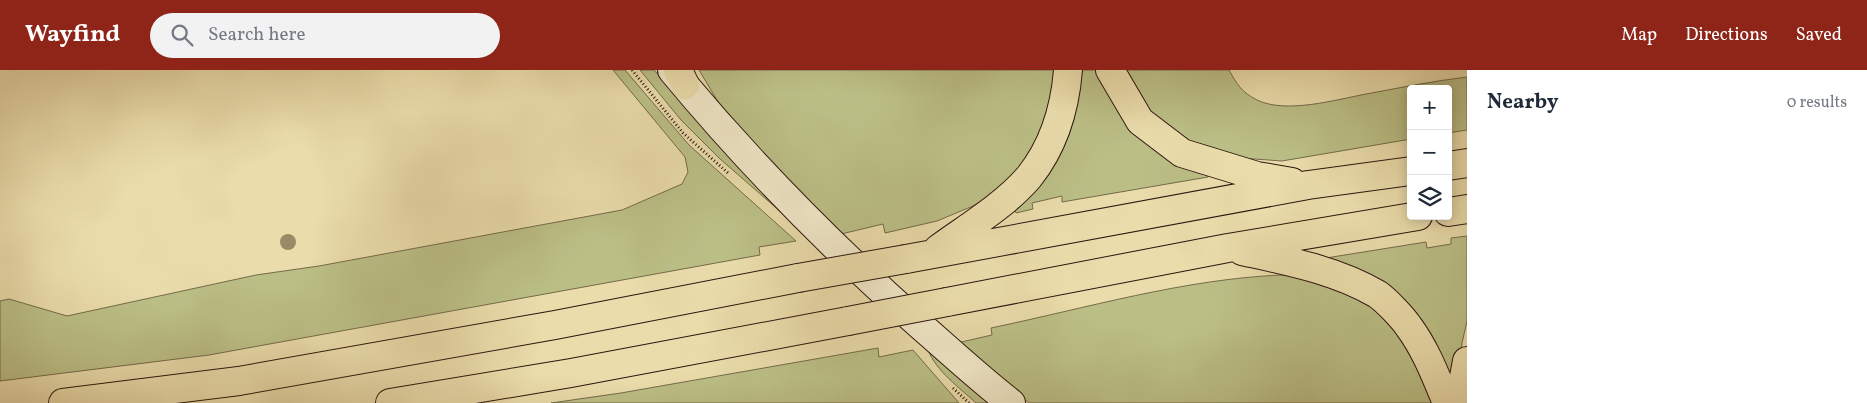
<!DOCTYPE html>
<meta charset="utf-8">
<style>
:root{--surface:#fff;--page:#f2f2f3;--text:#1f2937;--muted:#747a83;--line:#e0e1e3;--accent:#8f2418}
body{margin:0;font-family:Vollkorn,serif;background:var(--page);color:var(--text)}
.controls{position:absolute;right:15px;top:15px;display:grid;overflow:hidden;border-radius:5px;box-shadow:0 2px 12px #0003}
.controls button{width:45px;height:45px;display:grid;place-items:center;padding:0;border:0;border-bottom:1px solid var(--line);background:var(--surface);color:var(--text);font:25px sans-serif}
.list{margin:0;padding:0;list-style:none}
h2{display:flex;justify-content:space-between;align-items:center;height:65px;margin:0;padding:0 20px;font-size:21px}
h2 small{font-size:16px;font-weight:400;color:var(--muted)}
.icon{flex:none;width:28px;height:28px;fill:none;stroke:currentColor;stroke-width:2;stroke-linecap:round;stroke-linejoin:round}
.map{position:relative;flex:none;width:1467px;height:333px;overflow:hidden}
header{display:flex;align-items:center;gap:30px;box-sizing:border-box;height:70px;padding:0 25px;background:var(--accent);color:#fff}
header strong{font-size:24px}
nav{display:flex;gap:28px;margin-inline-start:auto;font-size:18px}
.search{width:350px;height:45px;background:var(--page);display:flex;align-items:center;gap:12px;box-sizing:border-box;padding:0 18px;border-radius:28px;color:var(--muted);font-size:19px}
main{display:flex}
aside{flex:1;background:var(--surface)}
.map>svg:first-child{display:block}
.green{fill:#bbbf86;stroke:#746a4a}
.lines{fill:none;stroke-linecap:round;stroke-linejoin:round}
.secondary-casing{stroke:#2c160e;stroke-width:30}
.highway-casing{stroke:#2c160e;stroke-width:30}
.path{stroke:#2c160e;stroke-width:3;stroke-dasharray:1 2.5;stroke-linecap:butt}
.secondary{stroke:#f1e8c8;stroke-width:28}
.highway{stroke:#eadcab;stroke-width:28}
.highway-bridge-casing{stroke:#2c160e;stroke-width:30;stroke-linecap:butt}
.highway-bridge{stroke:#eadcab;stroke-width:28}
.tree{fill:#998b68}
</style>
<header>
<strong>Wayfind</strong>
<div class="search"><svg class="icon" aria-label="search" viewBox="0 0 24 24"><circle cx="10" cy="10" r="6"/><path d="M15 15l6 6"/></svg>Search here</div>
<nav><a>Map</a><a>Directions</a><a>Saved</a></nav>
</header>
<main>
<div class="map">
<svg width="1467" height="333" viewBox="0 0 1467 333">
<rect width="100%" height="100%" fill="#eadcab"/>
<filter id="stains"><feTurbulence type="fractalNoise" baseFrequency=".004" numOctaves="4"/><feColorMatrix values="0 0 0 0 .2 0 0 0 0 .09 0 0 0 0 .02 0 0 0 .5 -.17"/></filter>
<radialGradient id="worn" r=".72"><stop offset=".6" stop-color="#630" stop-opacity="0"/><stop offset="1" stop-color="#630" stop-opacity=".3"/></radialGradient>
<path class="green" d="M613,0H625L689,75L796,171L759,177L760,185L209,285L0,311V231L9,229L67,246L256,205L319,196L622,140L682,114L688,102L685,87Z
M640,0H654L790,150L719,88L681,50Z
M699,0H1059L1043,71L1002,118L973,136L937,151L885,163L883,154L837,165L743,66L720,35Z
M1077,0H1097L1209,101L1208,107L1062,132V126L1032,133L1033,139L1016,143L1011,134Z
M1117,0H1229C1237,14 1241,22 1257,30C1286,44 1335,30 1366,24C1399,18 1433,11 1467,7V60L1448,63V19H1411V69L1282,91L1241,88L1188,73L1153,48Z
M1467,166V251L1462,273L1458,312H1446L1326,188L1426,172L1427,178L1451,174V168Z
M1282,205L1320,210L1379,239L1416,282L1432,333H1029L957,273L992,265L991,258C1087,238 1184,209 1282,205Z
M878,278L879,287L913,280L959,333H551L621,323Z
M928,280L995,333H976C960,318 936,301 928,280Z"/>
<g class="lines">
<defs>
<path id="secondary" d="M672,0C748,92 832,177 921,256C951,282 980,309 1011,333"/>
<path id="highway" d="M678,0L685,15
M1110,0L1140,51L1182,83L1257,106L1292,112
M1448,96L1467,93
M1448,142L1467,139
M938,179C968,157 1004,136 1029,107C1053,77 1065,38 1068,0
M1242,181C1288,191 1336,200 1377,224C1386,230 1403,248 1409,257C1426,280 1436,307 1447,333
M906,189L1308,115L1411,101
M947,232L1228,178L1418,146
M63,333L239,311L555,255L798,208
M390,333L571,303L848,251
M1459,333L1467,291"/>
</defs>
<use href="#secondary" class="secondary-casing"/>
<use href="#highway" class="highway-casing"/>
<path class="path" d="M632,0L683,63L728,103
M953,318L969,333"/>
<use href="#secondary" class="secondary"/>
<use href="#highway" class="highway"/>
<defs>
<path id="highway-bridge" d="M798,208L906,189
M848,251L947,232"/>
</defs>
<use href="#highway-bridge" class="highway-bridge-casing"/>
<use href="#highway-bridge" class="highway-bridge"/>
</g>
<circle class="tree" cx="288" cy="172" r="8"/>
<rect width="100%" height="100%" filter="url(#stains)"/>
<rect width="100%" height="100%" fill="url(#worn)"/>
</svg>
<div class="controls">
<button>+</button>
<button>−</button>
<button><svg class="icon" aria-label="layers" viewBox="0 0 24 24"><path d="M12 4l9 5-9 5-9-5zM3 14l9 5 9-5"/></svg></button>
</div>
</div>
<aside>
<h2>Nearby<small>0 results</small></h2>
<ul class="list">
</ul>
</aside>
</main>
